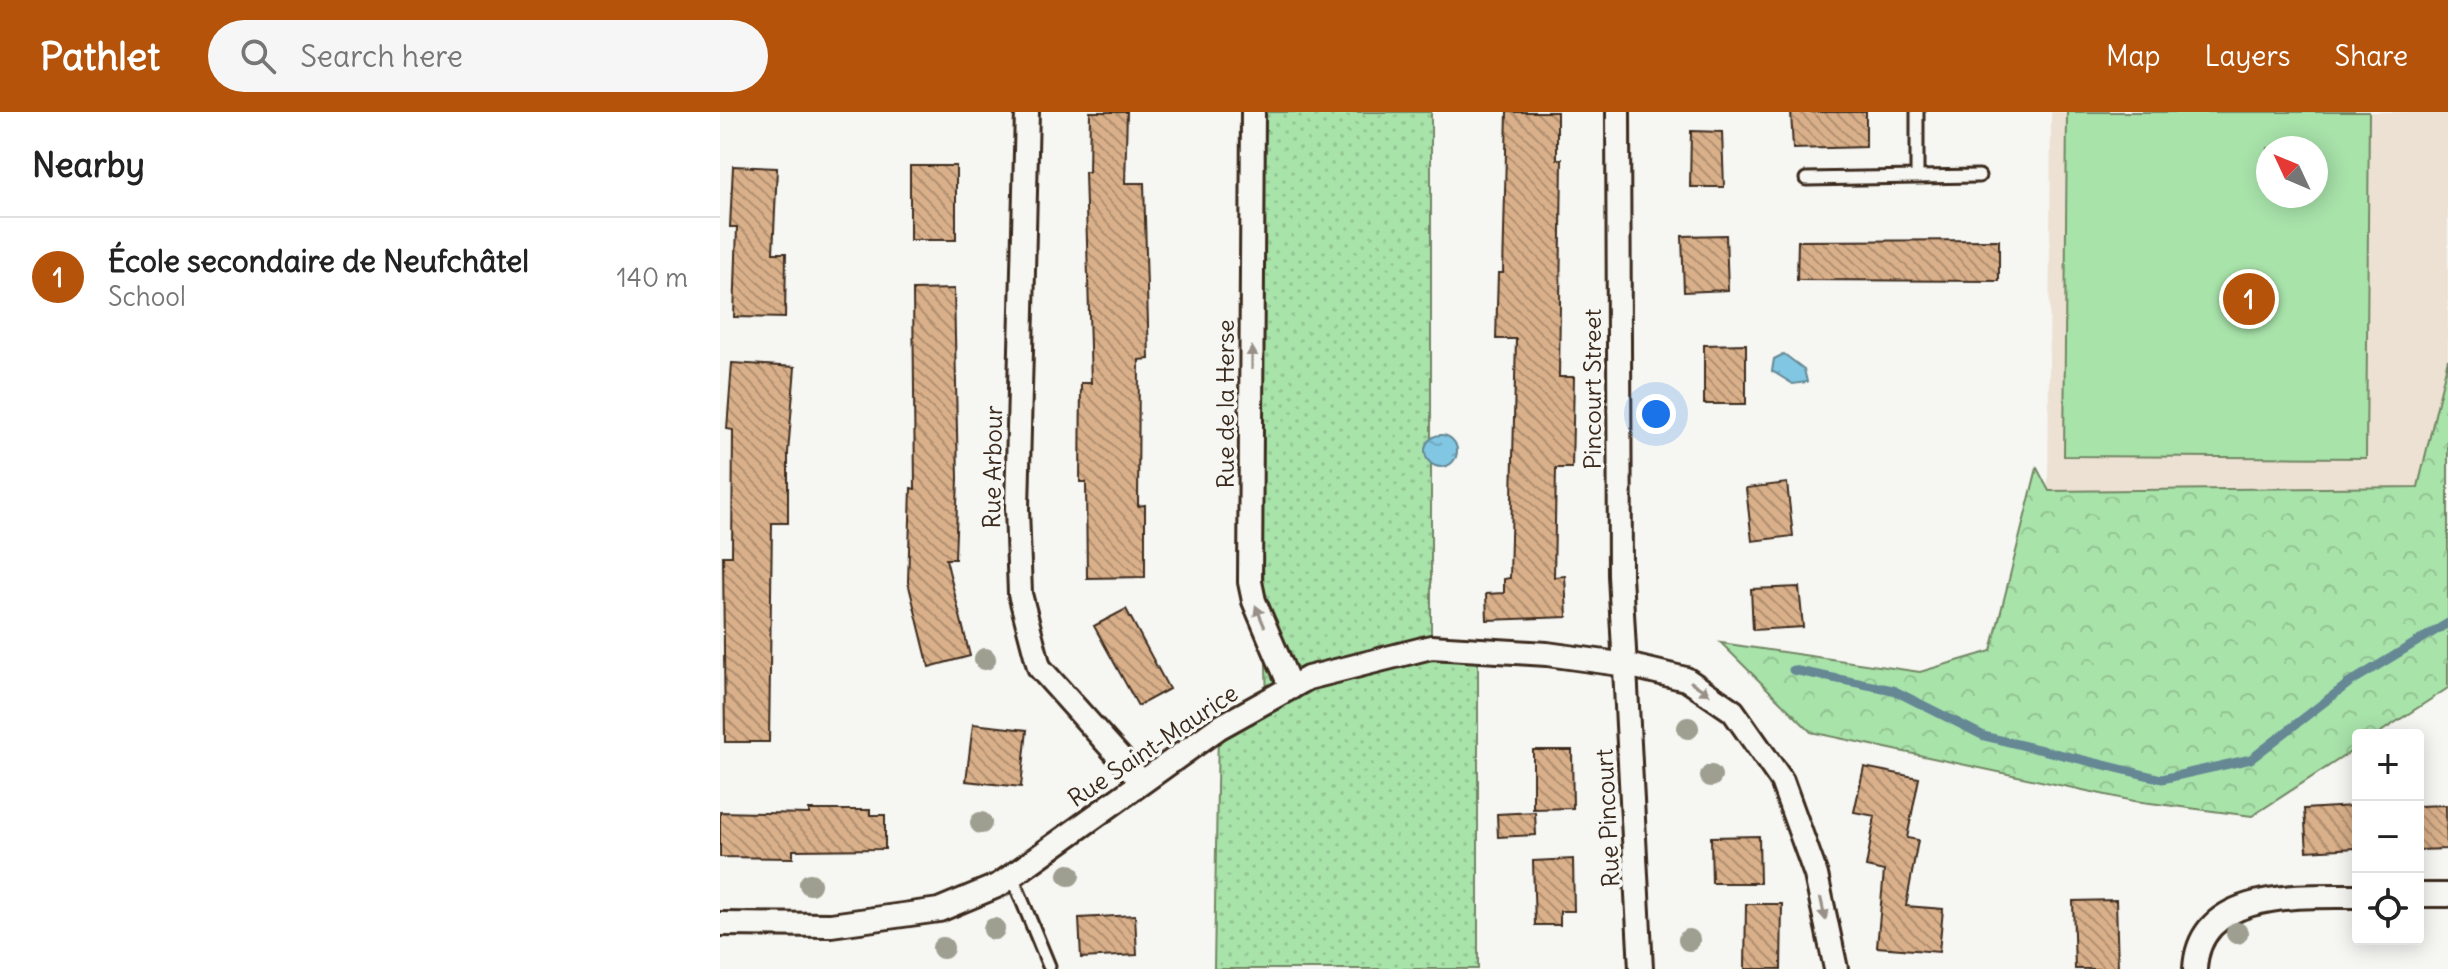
<!DOCTYPE html>
<meta charset="utf-8">
<style>
:root{--surface:#fff;--page:#f6f6f6;--text:#222;--muted:#767676;--line:#e0e0e0;--accent:#b45309}
body{margin:0;font-family:Delius,sans-serif;background:var(--page);color:var(--text)}
.controls{position:absolute;right:24px;bottom:24px;display:grid;overflow:hidden;border-radius:8px;box-shadow:0 4px 20px #0003}
.controls button{width:72px;height:72px;display:grid;place-items:center;padding:0;border:0;border-bottom:2px solid var(--line);background:var(--surface);color:var(--text);font:40px sans-serif}
.compass{position:absolute;left:1536px;top:24px;width:72px;height:72px;border-radius:50%;background:var(--surface);box-shadow:0 4px 20px #0003;rotate:314deg}
.you{position:absolute;left:936px;top:302px;width:28px;height:28px;margin:-20px;border:6px solid #fff;border-radius:50%;background:#1a73e8;box-shadow:0 0 0 12px #1a73e833}
.badge{display:grid;place-items:center;width:52px;height:52px;border-radius:50%;background:var(--accent);color:#fff;font-size:26px;font-weight:700}
.pin{position:absolute;translate:-50% -50%;border:4px solid #fff;box-shadow:0 2px 8px #0006}
.list{margin:0;padding:0;list-style:none}
h2{display:flex;justify-content:space-between;align-items:center;height:104px;margin:0;padding:0 32px;font-size:34px}
h2 small{font-size:26px;font-weight:400;color:var(--muted)}
.list li{display:grid;grid-template-columns:52px 1fr auto;gap:24px;align-items:center;box-sizing:border-box;height:120px;padding:0 32px;border-top:2px solid var(--line)}
.list b{display:block;font-size:30px;white-space:nowrap}
.list p{margin:0;font-size:26px;white-space:nowrap;color:var(--muted)}
.list em{font-size:26px;font-style:normal;color:var(--muted)}
.icon{flex:none;width:44px;height:44px;fill:none;stroke:currentColor;stroke-width:2;stroke-linecap:round;stroke-linejoin:round}
.map{position:relative;flex:none;width:1728px;height:857px;overflow:hidden}
header{display:flex;align-items:center;gap:48px;box-sizing:border-box;height:112px;padding:0 40px;background:var(--accent);color:#fff}
header strong{font-size:38px}
nav{display:flex;gap:44px;margin-inline-start:auto;font-size:28px}
.search{width:560px;height:72px;background:var(--page);display:flex;align-items:center;gap:20px;box-sizing:border-box;padding:0 28px;border-radius:44px;color:var(--muted);font-size:30px}
main{display:flex}
aside{flex:1;background:var(--surface)}
.map>svg:first-child{display:block}
.built{fill:#ede1d3;fill-rule:evenodd}
.grass{fill:url(#grass-dots);stroke:#728664;stroke-width:2}
.forest{fill:url(#forest-crowns);stroke:#728664;stroke-width:2}
.pitch{fill:#a8e3aa;stroke:#728664;stroke-width:2;fill-rule:evenodd}
.water{fill:url(#water-ripples);stroke:#658894;stroke-width:2}
.lines{fill:none;stroke-linecap:round;stroke-linejoin:round}
.stream{stroke:#658894;stroke-width:9}
.building{fill:url(#building-back-hatch);stroke:#3b2a1e;stroke-width:2}
.lane-casing{stroke:#3b2a1e;stroke-width:17}
.street-casing{stroke:#3b2a1e;stroke-width:28}
.lane{stroke:#f6f6f2;stroke-width:11}
.street{stroke:#f6f6f2;stroke-width:22}
.tree{fill:#9e9f91}
.oneway{fill:#989088}
.labels{text-anchor:middle;stroke-width:7;stroke-linejoin:round;paint-order:stroke}
.street-label{font-size:24px;fill:#3b2a1e;stroke:#f6f6f2}
</style>
<header>
<strong>Pathlet</strong>
<div class="search"><svg class="icon" aria-label="search" viewBox="0 0 24 24"><circle cx="10" cy="10" r="6"/><path d="M15 15l6 6"/></svg>Search here</div>
<nav><a>Map</a><a>Layers</a><a>Share</a></nav>
</header>
<main>
<aside>
<h2>Nearby<small></small></h2>
<ul class="list">
<li><span class="badge">1</span><div><b>École secondaire de Neufchâtel</b><p>School</p></div><em>140 m</em></li>
</ul>
</aside>
<div class="map">
<svg width="1728" height="857" viewBox="0 0 1728 857">
<defs>
<pattern id="grass-dots" width="8" height="8" patternUnits="userSpaceOnUse" patternTransform="scale(2)"><rect width="8" height="8" fill="#a8e3aa"/><path d="M2 2h.1M6 6h.1" fill="none" stroke="#92c392" stroke-width="1.8" stroke-linecap="round"/></pattern>
<pattern id="forest-crowns" width="20" height="18" patternUnits="userSpaceOnUse" patternTransform="scale(2)"><rect width="20" height="18" fill="#a8e3aa"/><path d="M2 6a3 3 0 1 1 6 0M12 15a3 3 0 1 1 6 0" fill="none" stroke="#92c392"/></pattern>
<pattern id="water-ripples" width="26" height="14" patternUnits="userSpaceOnUse" patternTransform="scale(2)"><rect width="26" height="14" fill="#81c6e2"/><path d="M2 4q2-2 4 0t4 0M15 11q2-2 4 0t4 0" fill="none" stroke="#70aac1"/></pattern>
<pattern id="building-back-hatch" width="6" height="6" patternUnits="userSpaceOnUse" patternTransform="scale(2)"><rect width="6" height="6" fill="#d9b08a"/><path d="M-1 5l2 2M0 0l6 6M5-1l2 2" fill="none" stroke="#b18f70"/></pattern>
</defs>
<rect width="100%" height="100%" fill="#f6f6f2"/>
<filter id="ink" filterUnits="userSpaceOnUse"><feTurbulence type="fractalNoise" baseFrequency=".0125" numOctaves="2"/><feDisplacementMap in="SourceGraphic" scale="16" xChannelSelector="R" yChannelSelector="G"/><feConvolveMatrix kernelMatrix="1 2 1 2 8 2 1 2 1" color-interpolation-filters="sRGB"/></filter>
<g filter="url(#ink)">
<path class="built" d="M1331,0H1728V247L1698,375L1328,379ZM1548,36H1596V84H1548Z"/>
<path class="grass" d="M530,0H711V535L758,538V857H494L498,616L547,589Z"/>
<path class="forest" d="M1728,247V576L1656,623H1638V635L1532,704L1414,689L1091,620L1001,531L1200,560L1271,539L1317,356L1329,379L1698,375Z"/>
<path class="pitch" d="M1347,0H1649L1646,346L1344,344ZM1548,36H1596V84H1548Z"/>
<path class="water" d="M1064,242L1084,257L1087,270L1073,272L1052,259L1054,247Z
M705 339a16 16 0 1 1 32 0a16 16 0 1 1-32 0Z"/>
<g class="lines">
<path class="stream" d="M1073,558L1173,578L1264,624L1442,667L1531,647L1629,571L1728,511"/>
</g>
<path class="building" d="M370,0H407L405,71H424L429,247L419,248L418,394L425,393V465L367,466L366,370H360L361,271H371L365,60H369Z
M787,0H837V47H842L839,265H854L852,356H836L834,465L845,464L847,505L767,508L766,482L784,481V467L790,466L796,227H776L778,161H783Z
M1071,0H1146V35L1073,37Z
M971,19L1002,20L1004,75H970Z
M13,54L57,56L53,141H66L65,206L14,205L17,115H10Z
M190,54H236V128H190Z
M1006,123L1008,178L964,180L962,124Z
M1279,128V169L1077,168L1078,129Z
M234,177L238,366L235,447H226L250,544L209,555L188,470L191,376L195,377L193,178Z
M1026,232V292H984V233Z
M12,251L75,255L68,341V411H52L49,630H5L3,444H12L13,318L7,317Z
M1067,371L1073,424L1032,429L1026,376Z
M1079,475L1083,515L1033,518L1031,477Z
M406,497L449,577L418,594L374,514Z
M253,612L307,618L301,675L246,669Z
M813,638H852L853,696L813,697Z
M1144,655L1199,666L1187,726L1198,728L1186,794L1223,797L1219,840L1157,835L1164,759L1146,755L1155,704L1134,700Z
M1726,693L1727,737L1698,738V694Z
M1633,694L1636,736L1587,739L1584,697Z
M89,698H150V703H165V737L73,738V746L0,745V700L89,702Z
M815,700L816,723L778,725L777,702Z
M1039,724L1040,771H992L991,725Z
M853,747L854,799H840V813H815L813,749Z
M1396,788L1398,857H1355L1353,789Z
M1026,792H1062L1061,857H1025Z
M415,803L417,843L361,846L359,806Z"/>
<g class="lines">
<defs>
<path id="lane" d="M1197,65L1259,64
M1086,67L1197,65V0
M292,764L329,854"/>
<path id="street" d="M307,0L297,396L300,482L319,555L421,669
M533,0L530,470L534,489L571,576
M898,0L900,463L921,857
M1698,783H1728
M0,812L111,813L219,798L279,773L498,616L588,566L711,535L827,542L907,553L966,567L1013,599L1062,669L1096,763L1116,857
M1475,857C1479,778 1579,784 1638,784"/>
</defs>
<use href="#lane" class="lane-casing"/>
<use href="#street" class="street-casing"/>
<use href="#lane" class="lane"/>
<use href="#street" class="street"/>
</g>
<g class="tree">
<circle cx="265" cy="547" r="11"/>
<circle cx="968" cy="616" r="11"/>
<circle cx="991" cy="664" r="11"/>
<circle cx="261" cy="711" r="11"/>
<circle cx="349" cy="763" r="11"/>
<circle cx="90" cy="772" r="11"/>
<circle cx="274" cy="817" r="11"/>
<circle cx="1517" cy="821" r="11"/>
<circle cx="969" cy="828" r="11"/>
<circle cx="223" cy="836" r="11"/>
</g>
<defs><path id="oneway-solid" d="M-6-.8H1V-3.2L6.5 0L1 3.2V.8H-6Z" transform="scale(2)"/></defs>
<g class="oneway">
<use href="#oneway-solid" transform="translate(532 246) rotate(-90)"/>
<use href="#oneway-solid" transform="translate(540 504) rotate(-113)"/>
<use href="#oneway-solid" transform="translate(980 576) rotate(34)"/>
<use href="#oneway-solid" transform="translate(1103 797) rotate(78)"/>
</g>
</g>
<g class="labels">
<g class="street-label">
<text transform="translate(873 277) rotate(-90)" y="8">Pincourt Street</text>
<text transform="translate(506 292) rotate(-90)" y="8">Rue de la Herse</text>
<text transform="translate(273 355) rotate(-89)" y="8">Rue Arbour</text>
<text transform="translate(433 634) rotate(-34)" y="8">Rue Saint-Maurice</text>
<text transform="translate(888 706) rotate(-93)" y="8">Rue Pincourt</text>
</g>
</g>
</svg>
<div class="controls">
<button>+</button>
<button>−</button>
<button><svg class="icon" aria-label="locate" viewBox="0 0 24 24"><circle cx="12" cy="12" r="6"/><path d="M12 2v4M12 18v4M2 12h4M18 12h4"/></svg></button>
</div>
<svg class="compass" viewBox="-18 -18 36 36"><path d="M0-13l5 13h-10z" fill="#e53935"/><path d="M0 13l5-13h-10z" fill="#767676"/></svg>
<div class="you"></div>
<div class="pin badge" style="left:1529px;top:187px">1</div>
</div>
</main>
